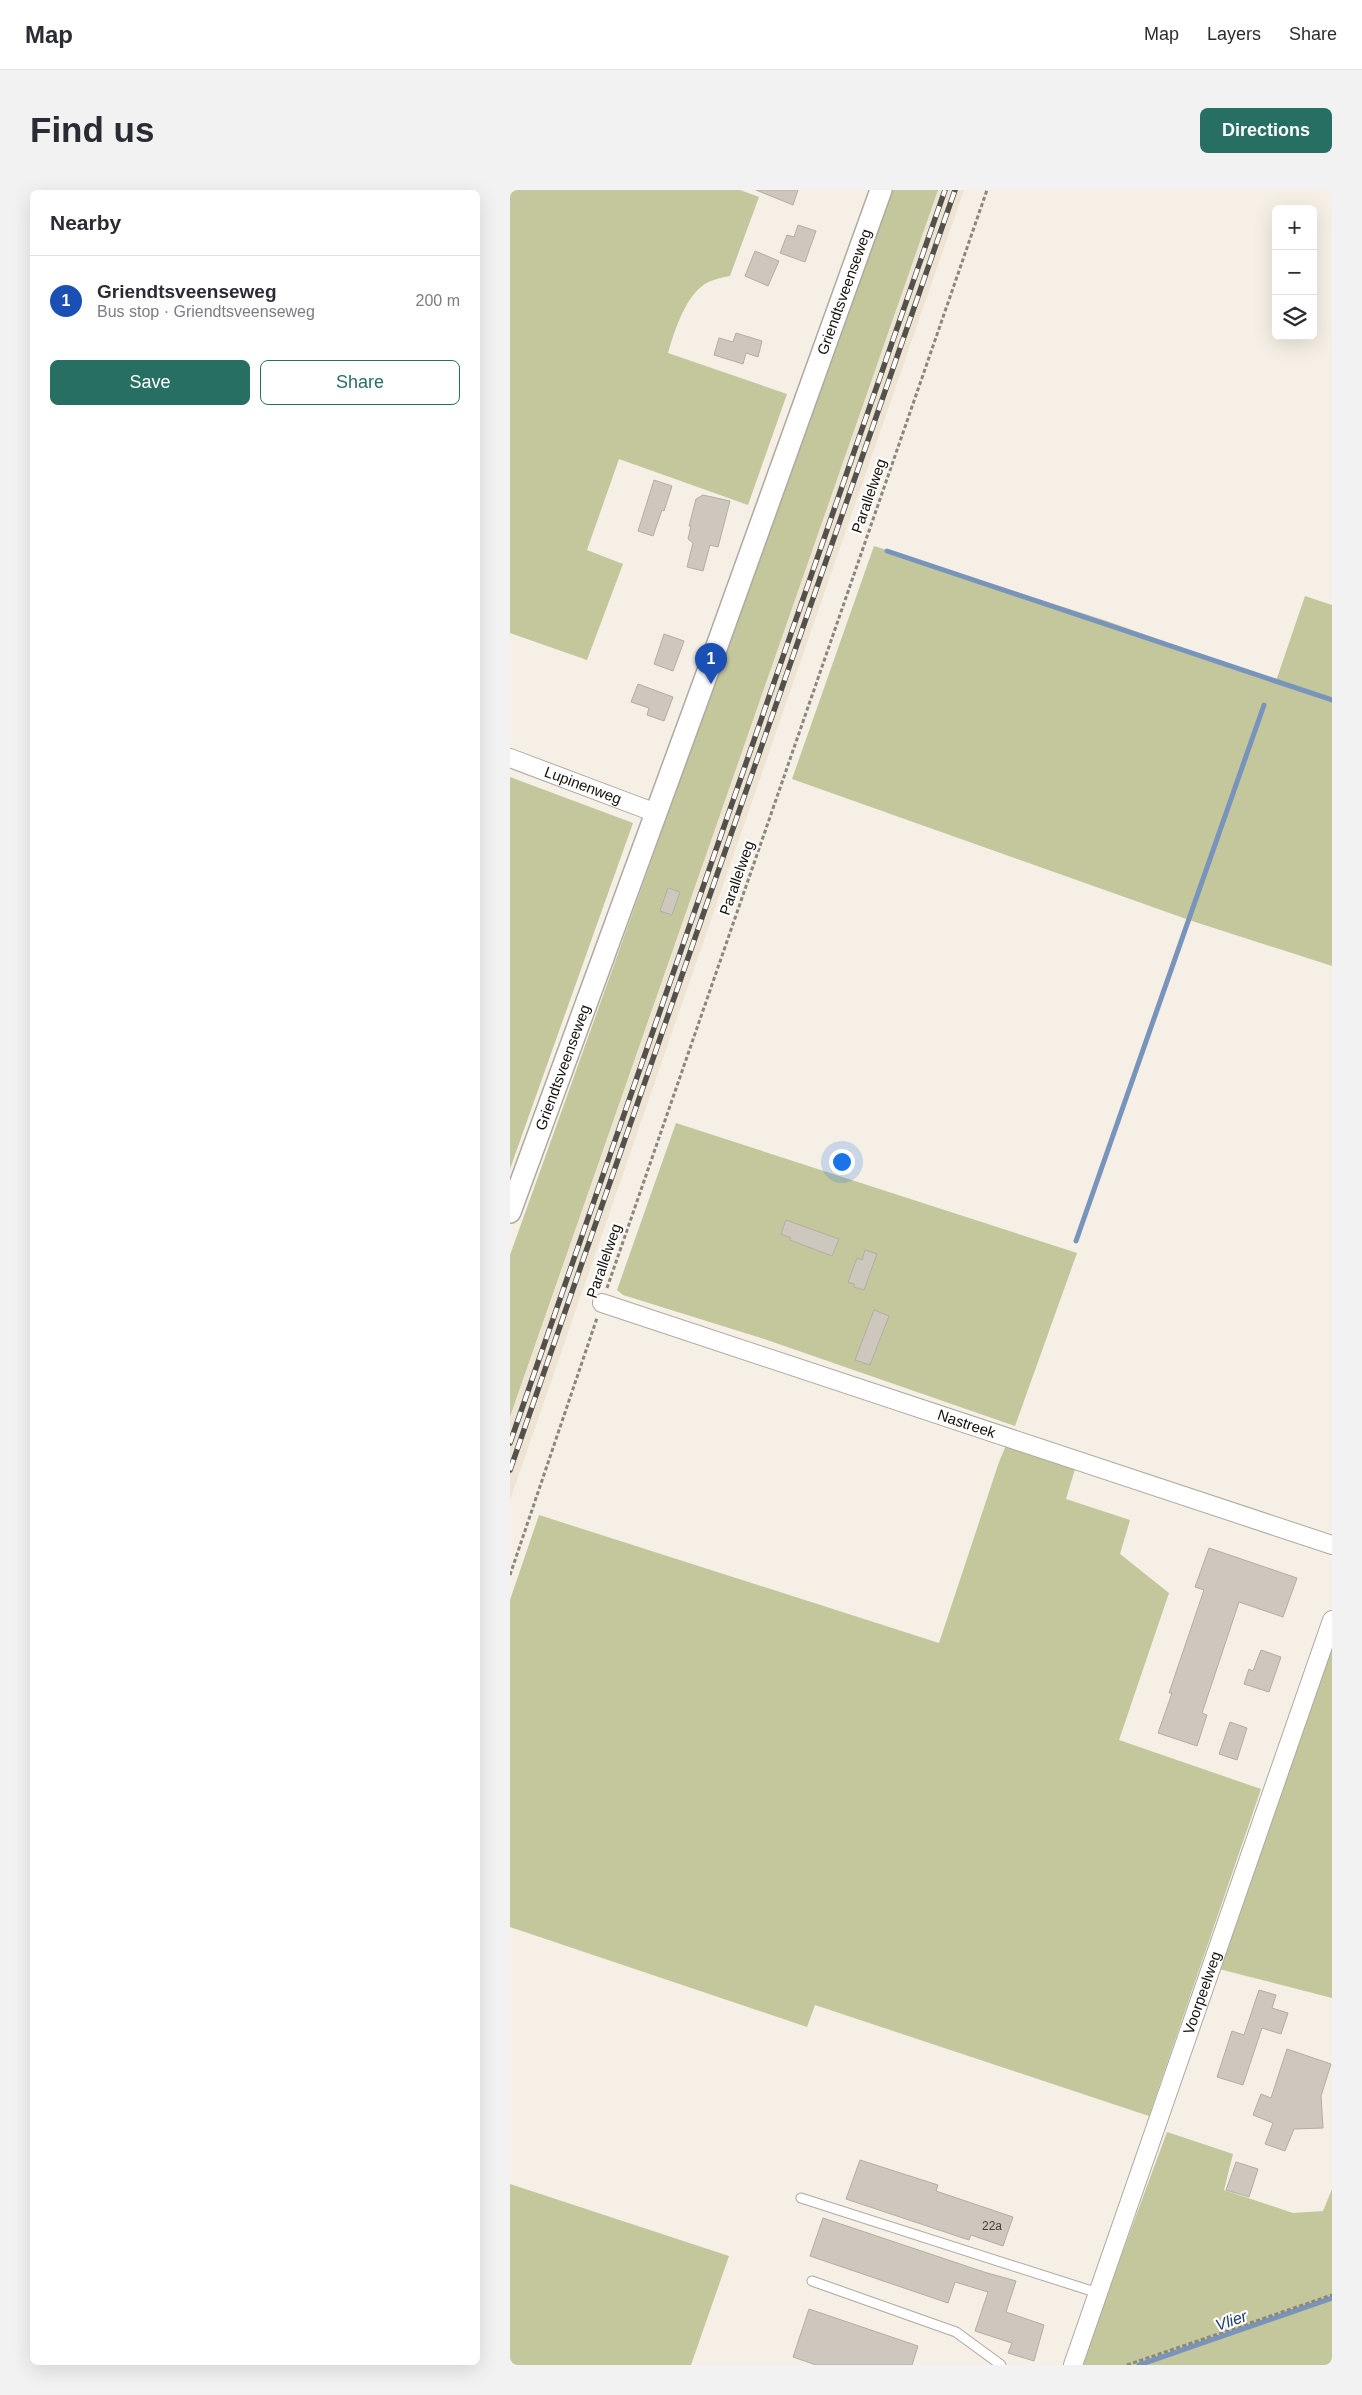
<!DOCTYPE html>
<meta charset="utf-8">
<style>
:root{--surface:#fff;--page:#f2f2f3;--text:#2b2b33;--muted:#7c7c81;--line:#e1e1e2;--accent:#276e63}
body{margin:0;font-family:Helvetica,sans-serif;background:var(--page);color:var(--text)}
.controls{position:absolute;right:15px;top:15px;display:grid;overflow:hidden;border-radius:8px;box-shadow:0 5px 20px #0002}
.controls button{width:45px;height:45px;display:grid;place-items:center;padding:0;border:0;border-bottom:1px solid var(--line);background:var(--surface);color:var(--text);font:25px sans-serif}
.you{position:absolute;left:331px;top:971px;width:18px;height:18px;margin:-12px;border:4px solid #fff;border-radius:50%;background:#1a73e8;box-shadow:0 0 0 8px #1a73e833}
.badge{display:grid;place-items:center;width:32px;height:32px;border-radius:50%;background:var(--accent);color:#fff;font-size:16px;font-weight:700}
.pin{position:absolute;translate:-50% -41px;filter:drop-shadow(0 1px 2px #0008)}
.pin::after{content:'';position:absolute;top:26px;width:18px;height:15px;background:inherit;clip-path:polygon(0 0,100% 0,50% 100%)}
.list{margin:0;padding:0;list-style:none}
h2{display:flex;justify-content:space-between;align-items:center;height:65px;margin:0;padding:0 20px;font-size:21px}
h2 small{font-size:16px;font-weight:400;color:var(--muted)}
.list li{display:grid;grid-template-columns:32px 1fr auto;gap:15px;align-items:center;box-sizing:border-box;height:90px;padding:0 20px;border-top:1px solid var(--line)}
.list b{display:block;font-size:19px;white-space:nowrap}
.list p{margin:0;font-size:16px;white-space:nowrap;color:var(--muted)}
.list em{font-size:16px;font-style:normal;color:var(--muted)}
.actions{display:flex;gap:10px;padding:15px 20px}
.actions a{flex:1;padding:11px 0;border:1px solid var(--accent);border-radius:8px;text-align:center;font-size:18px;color:var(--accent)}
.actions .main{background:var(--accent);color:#fff}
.icon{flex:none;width:28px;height:28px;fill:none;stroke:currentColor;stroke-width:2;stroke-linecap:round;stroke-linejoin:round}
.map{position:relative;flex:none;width:822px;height:2175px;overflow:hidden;border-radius:8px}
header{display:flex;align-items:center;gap:30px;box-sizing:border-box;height:70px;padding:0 25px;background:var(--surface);border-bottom:1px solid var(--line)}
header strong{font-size:24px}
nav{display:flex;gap:28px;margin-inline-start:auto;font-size:18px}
.intro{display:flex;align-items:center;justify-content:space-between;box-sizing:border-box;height:120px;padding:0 30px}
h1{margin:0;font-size:35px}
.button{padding:12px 22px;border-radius:8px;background:var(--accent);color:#fff;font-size:18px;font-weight:700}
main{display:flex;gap:30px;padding:0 30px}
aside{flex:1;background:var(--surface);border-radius:8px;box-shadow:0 5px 20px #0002}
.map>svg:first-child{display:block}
.built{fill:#eee4d4}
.green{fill:#c3c79b}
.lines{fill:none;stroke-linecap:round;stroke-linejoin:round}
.stream{stroke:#7994bc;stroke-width:5}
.building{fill:#cec7be;stroke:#b3ada4}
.service-casing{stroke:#afa9a0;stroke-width:11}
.minor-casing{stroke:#afa9a0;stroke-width:20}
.tertiary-casing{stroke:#afa9a0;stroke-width:24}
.path{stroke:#8b877f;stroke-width:3;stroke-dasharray:4 2.5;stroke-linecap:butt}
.service{stroke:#fff;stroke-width:9}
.minor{stroke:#fff;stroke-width:18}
.tertiary{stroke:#fff;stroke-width:21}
.rail-casing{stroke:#54514c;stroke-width:5.5}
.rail{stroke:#fefdfb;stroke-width:4;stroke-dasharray:11;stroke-linecap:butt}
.labels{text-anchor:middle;stroke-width:4.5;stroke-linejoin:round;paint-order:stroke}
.number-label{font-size:12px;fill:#423e39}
.street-label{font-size:15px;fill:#13110d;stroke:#fefdfb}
.water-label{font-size:16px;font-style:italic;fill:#1d3f72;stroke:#fefdfb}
</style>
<header>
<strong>Map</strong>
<nav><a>Map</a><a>Layers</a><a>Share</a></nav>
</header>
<div class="intro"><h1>Find us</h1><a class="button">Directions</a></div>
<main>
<aside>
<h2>Nearby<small></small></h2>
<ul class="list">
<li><span class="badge" style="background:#1a4fb4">1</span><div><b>Griendtsveenseweg</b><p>Bus stop · Griendtsveenseweg</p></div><em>200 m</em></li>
</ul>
<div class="actions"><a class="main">Save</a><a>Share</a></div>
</aside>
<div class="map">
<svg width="822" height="2175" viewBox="0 0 822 2175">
<rect width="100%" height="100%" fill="#f5efe5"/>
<path class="built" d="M428,0H454L0,1310V1228Z"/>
<path class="green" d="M0,0H230L249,7L220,86C210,88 199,90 191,97C174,111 164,142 158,163L277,204L238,315L109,269L77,360L113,374L77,470L0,443Z
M379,0H428L0,1227V1065L172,585L178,558Z
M364,356L597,431L766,491L795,406L822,415V776L682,731L282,589Z
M0,587L123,633L0,979Z
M166,933L567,1063L505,1236L251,1148L113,1105L107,1100Z
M497,1253L566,1276L556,1309L620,1330L610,1364L659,1403L609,1550L751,1599L639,1926L305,1815L297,1837L0,1737V1410L29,1325L429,1453L489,1272Z
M822,1452V1808L709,1779Z
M657,1942L723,1964L714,2000L783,2023L813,2021L822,1999V2175H571Z
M0,1994L219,2066L181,2175H0Z"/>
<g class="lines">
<path class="stream" d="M377,361L822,510
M566,1051L754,515
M629,2175L822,2108"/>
</g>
<path class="building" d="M246,0H288L283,15Z
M288,35L306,41L295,72L270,63L277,45L284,47Z
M245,61L269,71L258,96L235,86Z
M226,143L252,151L248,167L236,163L233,174L204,165L209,148L223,152Z
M144,290L162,296L154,321L152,320L143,346L128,341Z
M193,305L220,311L208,357L200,355L193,381L177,377L183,353L178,349L181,336H179L186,309Z
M154,444L174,451L163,481L144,474Z
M128,494L163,507L154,531L137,525L139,518L121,512Z
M158,698L170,702L162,725L150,721Z
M276,1030L329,1049L322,1066L280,1050L281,1048L271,1044Z
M355,1060L367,1064L354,1100L344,1097V1094L338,1092L347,1068L352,1070Z
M364,1120L379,1126L360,1175L345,1170Z
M699,1358L787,1388L773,1427L729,1412L692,1523L697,1525L687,1556L648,1543L662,1503H659L694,1400L685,1397Z
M751,1460L771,1467L759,1502L734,1494L739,1479L743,1481Z
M720,1532L737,1538L727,1570L709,1564Z
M749,1800L766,1805L762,1818L778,1823L771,1844L752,1838L733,1895L707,1887L722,1841L734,1845Z
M777,1859L821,1874L811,1906L813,1938L784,1939L775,1961L755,1954L763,1933L743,1925L751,1904L761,1908Z
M350,1970L428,1995L426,2001L503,2027L493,2056L461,2045L459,2050L336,2009Z
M726,1972L748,1979L739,2007L716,2000Z
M313,2028L474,2082L506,2091L496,2122L534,2135L524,2171L498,2163L502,2153L465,2141L478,2102L445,2092L438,2113L300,2066Z
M299,2119L408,2156L402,2175H306L283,2167Z"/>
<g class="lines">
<defs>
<path id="service" d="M291,2008L588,2103
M302,2091L446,2142L491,2175"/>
<g id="minor">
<path id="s1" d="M0,568L146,623"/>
<path id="s2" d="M92,1113L822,1355"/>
<path id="s3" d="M563,2175L822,1430"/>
</g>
<g id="tertiary">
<path id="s4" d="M0,1022L194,492L371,0"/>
</g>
</defs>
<use href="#service" class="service-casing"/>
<use href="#minor" class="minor-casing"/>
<use href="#tertiary" class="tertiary-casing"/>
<path class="path" d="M97,1098L477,0
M0,1385L87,1128
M617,2175L822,2105"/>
<use href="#service" class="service"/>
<use href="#minor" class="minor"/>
<use href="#tertiary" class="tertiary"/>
<defs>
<path id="rail" d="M0,1253L435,0
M0,1280L445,0"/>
</defs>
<use href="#rail" class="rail-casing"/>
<use href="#rail" class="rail"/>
</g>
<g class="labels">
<g class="number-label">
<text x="482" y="2040">22a</text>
</g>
<g class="street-label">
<text dy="5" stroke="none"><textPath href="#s4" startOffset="979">Griendtsveenseweg</textPath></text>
<text transform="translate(359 306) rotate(-71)" y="5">Parallelweg</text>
<text dy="5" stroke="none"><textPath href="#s1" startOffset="78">Lupinenweg</textPath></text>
<text transform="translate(227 688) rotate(-71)" y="5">Parallelweg</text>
<text dy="5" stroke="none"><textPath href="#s4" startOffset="154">Griendtsveenseweg</textPath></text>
<text transform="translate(94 1071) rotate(-71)" y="5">Parallelweg</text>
<text dy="5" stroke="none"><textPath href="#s2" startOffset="384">Nastreek</textPath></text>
<text dy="5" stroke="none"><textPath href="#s3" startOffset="394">Voorpeelweg</textPath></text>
</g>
<g class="water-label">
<text transform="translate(721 2130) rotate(-19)" y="6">Vlier</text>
</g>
</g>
</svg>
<div class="controls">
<button>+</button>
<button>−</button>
<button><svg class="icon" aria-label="layers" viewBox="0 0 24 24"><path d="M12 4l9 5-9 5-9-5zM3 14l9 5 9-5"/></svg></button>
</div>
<div class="you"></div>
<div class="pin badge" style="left:201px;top:494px;background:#1a4fb4">1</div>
</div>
</main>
